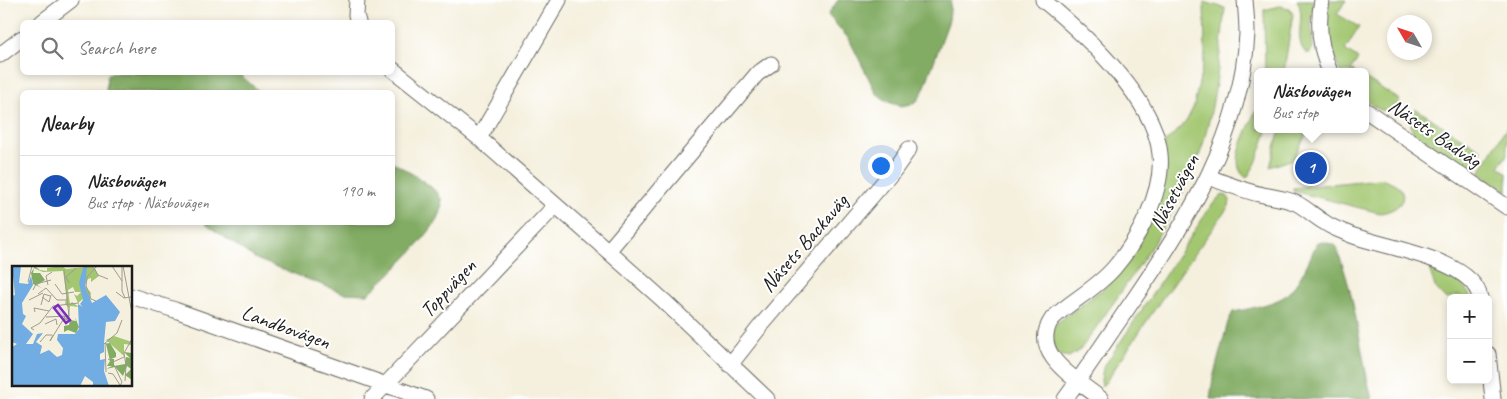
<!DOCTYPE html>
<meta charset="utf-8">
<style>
:root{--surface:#fff;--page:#f2f2f2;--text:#222;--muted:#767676;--line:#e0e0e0;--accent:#7c3aed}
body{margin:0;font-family:Caveat,sans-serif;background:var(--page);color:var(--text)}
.controls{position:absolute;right:15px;bottom:15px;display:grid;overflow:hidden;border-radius:8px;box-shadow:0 2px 8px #0003}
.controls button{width:45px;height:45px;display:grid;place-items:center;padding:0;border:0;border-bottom:1px solid var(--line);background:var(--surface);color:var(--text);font:25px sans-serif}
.compass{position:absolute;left:1387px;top:15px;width:45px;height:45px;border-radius:50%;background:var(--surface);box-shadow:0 2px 8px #0003;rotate:309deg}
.you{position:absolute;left:880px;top:165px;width:18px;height:18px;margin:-12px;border:4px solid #fff;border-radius:50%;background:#1a73e8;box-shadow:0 0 0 8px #1a73e833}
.badge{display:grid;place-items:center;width:32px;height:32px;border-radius:50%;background:var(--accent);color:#fff;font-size:16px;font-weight:700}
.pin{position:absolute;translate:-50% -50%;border:2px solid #fff;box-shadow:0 1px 5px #0006}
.popup{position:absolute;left:1254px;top:68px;width:115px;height:65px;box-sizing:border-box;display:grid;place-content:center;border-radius:8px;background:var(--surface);filter:drop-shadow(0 1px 4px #0005);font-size:16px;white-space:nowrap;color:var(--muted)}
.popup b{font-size:19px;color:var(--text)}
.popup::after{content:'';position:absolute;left:50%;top:100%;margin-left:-10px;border:10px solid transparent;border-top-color:var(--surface)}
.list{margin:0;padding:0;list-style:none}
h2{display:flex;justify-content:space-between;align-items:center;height:65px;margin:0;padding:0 20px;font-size:21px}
h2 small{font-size:16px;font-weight:400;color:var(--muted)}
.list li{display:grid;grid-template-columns:32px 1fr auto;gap:15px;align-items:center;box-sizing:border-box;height:70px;padding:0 20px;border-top:1px solid var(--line)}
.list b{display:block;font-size:19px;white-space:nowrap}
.list p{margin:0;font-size:16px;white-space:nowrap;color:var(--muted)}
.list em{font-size:16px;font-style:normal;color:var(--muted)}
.icon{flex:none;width:28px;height:28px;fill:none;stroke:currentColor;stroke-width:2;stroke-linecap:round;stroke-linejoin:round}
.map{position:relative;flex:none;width:1507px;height:399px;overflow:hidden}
.search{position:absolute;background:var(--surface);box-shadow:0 2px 8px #0003;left:20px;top:20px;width:375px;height:55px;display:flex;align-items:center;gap:12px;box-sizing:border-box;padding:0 18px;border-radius:8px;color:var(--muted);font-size:19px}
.panel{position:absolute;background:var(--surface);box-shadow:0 2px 8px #0003;left:20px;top:90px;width:375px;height:135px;border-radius:8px}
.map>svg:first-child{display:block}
.green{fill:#a3c771;stroke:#607246}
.forest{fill:#82ac63;stroke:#4f6440}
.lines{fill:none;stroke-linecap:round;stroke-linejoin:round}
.minor-casing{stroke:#686660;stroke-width:17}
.minor{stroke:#fff;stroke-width:15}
.labels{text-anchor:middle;stroke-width:4;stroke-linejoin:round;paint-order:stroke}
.street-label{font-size:21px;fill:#1c1c1c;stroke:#fff}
.inset-road{fill:none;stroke:#9e9b90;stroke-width:1}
.view{fill:#7b2cbf;fill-opacity:0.15;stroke:#7b2cbf;stroke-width:2.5}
.inset-edge{fill:none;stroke:#1c1c1c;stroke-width:2.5}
</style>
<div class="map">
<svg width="1507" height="399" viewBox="0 0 1507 399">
<rect width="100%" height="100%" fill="#fff"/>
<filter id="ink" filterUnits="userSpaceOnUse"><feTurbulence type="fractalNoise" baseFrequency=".02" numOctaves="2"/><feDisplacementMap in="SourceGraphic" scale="10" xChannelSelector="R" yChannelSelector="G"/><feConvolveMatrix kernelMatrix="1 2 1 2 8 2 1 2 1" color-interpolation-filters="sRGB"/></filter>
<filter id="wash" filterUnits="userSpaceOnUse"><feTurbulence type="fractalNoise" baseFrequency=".0096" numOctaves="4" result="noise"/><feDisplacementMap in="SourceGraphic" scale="20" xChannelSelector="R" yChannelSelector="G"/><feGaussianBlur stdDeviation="1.12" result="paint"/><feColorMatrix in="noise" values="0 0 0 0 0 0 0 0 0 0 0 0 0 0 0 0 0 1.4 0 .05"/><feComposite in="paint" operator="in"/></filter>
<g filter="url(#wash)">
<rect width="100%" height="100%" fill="#f5f0de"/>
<path class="green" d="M1297,0H1314L1311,20L1313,48L1310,53H1306C1292,40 1307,17 1297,0Z
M1330,0H1346L1337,14L1359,27L1345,50L1358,59L1351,69L1355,72H1340C1331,49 1322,25 1330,0Z
M1204,2L1225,8C1220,53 1216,100 1203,144C1197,165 1187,184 1177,203C1149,255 1114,302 1080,350L1069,357L1060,355L1054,350L1051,334L1057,323L1108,285L1131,257L1165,142L1181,128L1187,120L1194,106L1205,55Z
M1280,6L1289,8L1293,14L1284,71L1265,72L1264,10Z
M1365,78L1400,100C1389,117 1377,111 1365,99Z
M1416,109L1481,150L1470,170L1414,134C1409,125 1411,119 1416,109Z
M1257,111V129H1268L1256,163L1247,178C1226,166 1248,131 1255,112Z
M1507,127V155L1499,167L1507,173V191L1479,173Z
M1280,129H1304L1303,132L1306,135L1293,159L1270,167Z
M1379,179C1410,182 1411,209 1380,213L1293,191V188Z
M1223,195L1227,196L1230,200L1229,206L1161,300L1105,383L1102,386L1101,380L1103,368L1209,209L1217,199Z
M1428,265C1445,272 1463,280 1471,298H1461L1460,295L1446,299L1435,287Z"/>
<path class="forest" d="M838,0H951L949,20L924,89L918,100L912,104L901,106L888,102L876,93L849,39L828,15Z
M110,73H238L260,92H106L107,77Z
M393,162C406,171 435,185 441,199C442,203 442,210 440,214C428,239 389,275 368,294L343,293L256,259L204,223L392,222Z
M1317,242H1324L1335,245C1356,294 1359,348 1372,399H1210L1213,378L1228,322L1233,312C1245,310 1276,303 1285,296C1300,284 1310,259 1317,242Z"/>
</g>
<g filter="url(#ink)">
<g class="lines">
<defs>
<path id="minor" d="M357,0L356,15L358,22
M1043,0C1084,34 1155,99 1160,154C1164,192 1138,240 1114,268C1096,289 1072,300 1052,319C1028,354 1078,380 1101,399
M1322,0C1317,25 1320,49 1330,72
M42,22L71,0
M0,55L22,38
M392,69L479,138L608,251L664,301L767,399
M1365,110L1507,207
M479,138L559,0
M1209,177C1225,183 1242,190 1259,194C1271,197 1285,198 1296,203C1306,208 1314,216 1324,222C1332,228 1342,231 1351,235C1382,247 1474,259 1480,298
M608,251L757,74L771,64
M131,296L175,310L426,399
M1488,354L1493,399
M730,365L759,328L895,169L909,149
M372,399L555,206
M1065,399C1089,366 1111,332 1134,299C1188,220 1242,133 1247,34C1247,23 1246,11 1245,0"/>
</defs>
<use href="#minor" class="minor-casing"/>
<use href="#minor" class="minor"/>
</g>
</g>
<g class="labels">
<g class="street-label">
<text transform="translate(1435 133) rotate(34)" y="7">Näsets Badväg</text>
<text transform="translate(1174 192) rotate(-62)" y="7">Näsetvägen</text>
<text transform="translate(804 243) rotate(-49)" y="7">Näsets Backaväg</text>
<text transform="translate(448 288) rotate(-47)" y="7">Toppvägen</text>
<text transform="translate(286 327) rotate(20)" y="7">Landbovägen</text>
</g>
</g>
<g transform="translate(12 266)">
<rect width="120" height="120" fill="#f5f0de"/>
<path d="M23,0L28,4L35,5V2L50,0L54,3L85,0L82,1L87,10L79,16V12L76,13L73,19L79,27L78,33H71L66,37L62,28L65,30L69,26H63L61,21L56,24L58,38L60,36L67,41L58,40L57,55L51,53L56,51L57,42L53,38L55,28L50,27H54L51,5L31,6L26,4ZM102,70L120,76V79L112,78V90L94,74Z" fill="#a3c771"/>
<path d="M23,0L26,4L22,2L21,7H28L33,14L25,19L30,22L21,18L19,7ZM63,51L67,61L64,67L56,64L52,66V60L57,59L58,54L64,55ZM98,77L104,87V91L99,93H102V100L113,98L114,91L118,92L112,86L120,87V114L113,109L119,103L115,100L111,110L103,101L94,103L100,100H95L98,95L94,78Z" fill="#82ac63"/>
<path d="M0,0H9L7,17L16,18L19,10L21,19L10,37L11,48L14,50L10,58L21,68L14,78H21L25,68L31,67L24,76L30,80L28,88L37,84L45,91L50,89L51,82L45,74L46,68H63L67,63L66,38L71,41L68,38L71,34L67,17L71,2L75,0L73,21L80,37L94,29L108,46L103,55L94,56L92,77H99L92,78V86L88,88V94L93,93L92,105L97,120H81V116L73,110L68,120H0V81L5,78L0,76V30L3,29Z" fill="#71ace2"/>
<path class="inset-road" d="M100,0L110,15M110,0V25L113,32M111,0L120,47M82,2L86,9L96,13M16,16L20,0M57,17L54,11L64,2M43,18L50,28L62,26M36,19L34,10L40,6M21,24L24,18L39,14M104,26L112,32L119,31M26,28L34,22L45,34H55M30,31L37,36L39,29M17,34L31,27M84,35L79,33L74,20L75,11L85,0M120,38V20M29,39L32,28L38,30M23,46L22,42L37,45M34,51L57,50L52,4M33,58L44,53L45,59M22,64L19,62L28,57L41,40L67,37M41,69L38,75L54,49M28,76L34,69H40M96,93L101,96L112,91M102,99L110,116L108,120M114,100L112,87L120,73M94,106L93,77L105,67L110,54M96,107L101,108L108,119M113,115L114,100"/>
<path class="view" d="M46,39L58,54L54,57L42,42Z"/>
<rect width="120" height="120" class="inset-edge"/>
</g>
</svg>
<div class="controls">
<button>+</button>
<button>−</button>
</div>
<svg class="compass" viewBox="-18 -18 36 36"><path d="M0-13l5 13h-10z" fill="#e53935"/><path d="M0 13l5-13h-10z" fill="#767676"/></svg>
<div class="you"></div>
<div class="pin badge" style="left:1311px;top:168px;background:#1a4fb4">1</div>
<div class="popup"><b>Näsbovägen</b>Bus stop</div>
<div class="search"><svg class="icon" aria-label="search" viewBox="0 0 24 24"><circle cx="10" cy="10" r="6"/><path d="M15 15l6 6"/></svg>Search here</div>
<section class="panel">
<h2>Nearby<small></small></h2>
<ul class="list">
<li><span class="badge" style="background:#1a4fb4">1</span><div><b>Näsbovägen</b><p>Bus stop · Näsbovägen</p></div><em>190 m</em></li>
</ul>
</section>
</div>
